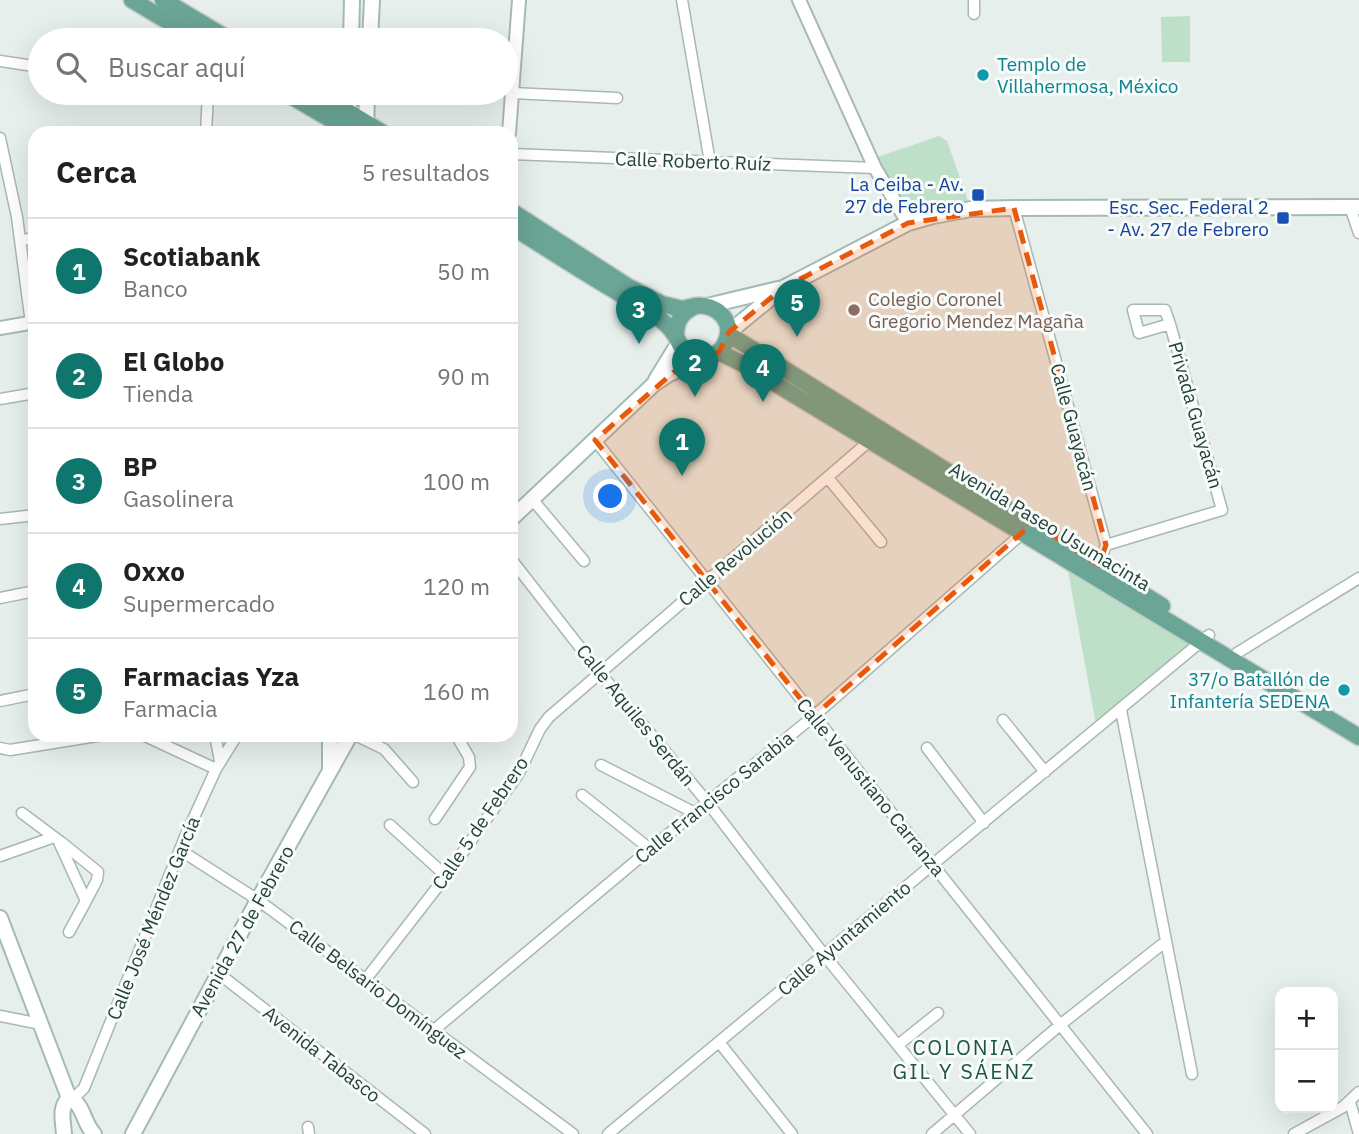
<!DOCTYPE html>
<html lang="es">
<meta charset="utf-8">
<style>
:root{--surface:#fff;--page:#f6f6f6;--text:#202124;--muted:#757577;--line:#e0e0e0;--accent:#0f766e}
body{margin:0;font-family:"IBM Plex Sans",sans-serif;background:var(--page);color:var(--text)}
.controls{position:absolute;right:21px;bottom:21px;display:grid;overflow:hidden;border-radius:14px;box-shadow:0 7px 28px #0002}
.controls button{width:63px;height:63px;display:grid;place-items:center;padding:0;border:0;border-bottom:2px solid var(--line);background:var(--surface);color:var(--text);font:35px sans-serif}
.you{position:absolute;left:611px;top:497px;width:24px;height:24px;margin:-18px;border:5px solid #fff;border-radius:50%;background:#1a73e8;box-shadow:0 0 0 10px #1a73e833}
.badge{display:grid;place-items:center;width:46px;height:46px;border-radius:50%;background:var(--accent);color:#fff;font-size:23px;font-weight:700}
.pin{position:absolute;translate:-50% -58px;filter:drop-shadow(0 2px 4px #0008)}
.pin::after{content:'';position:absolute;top:37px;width:24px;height:21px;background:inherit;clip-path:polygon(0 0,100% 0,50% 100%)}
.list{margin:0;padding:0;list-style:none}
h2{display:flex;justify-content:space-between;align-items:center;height:91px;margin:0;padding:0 28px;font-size:30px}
h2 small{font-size:23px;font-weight:400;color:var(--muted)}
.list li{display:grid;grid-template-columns:46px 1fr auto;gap:21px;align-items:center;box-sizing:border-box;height:105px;padding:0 28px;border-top:2px solid var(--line)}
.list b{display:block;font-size:26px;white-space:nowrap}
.list p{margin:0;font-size:23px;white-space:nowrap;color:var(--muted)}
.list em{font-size:23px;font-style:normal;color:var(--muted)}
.icon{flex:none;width:38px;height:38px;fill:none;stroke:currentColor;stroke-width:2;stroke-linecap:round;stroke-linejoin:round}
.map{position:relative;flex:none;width:1359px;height:1134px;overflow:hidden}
.search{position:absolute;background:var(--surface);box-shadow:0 7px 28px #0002;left:28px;top:28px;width:490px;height:77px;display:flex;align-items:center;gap:18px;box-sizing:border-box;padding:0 24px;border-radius:38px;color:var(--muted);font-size:26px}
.panel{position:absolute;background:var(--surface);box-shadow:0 7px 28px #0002;left:28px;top:126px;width:490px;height:616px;border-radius:21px}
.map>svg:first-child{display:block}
.green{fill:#bfe0c8}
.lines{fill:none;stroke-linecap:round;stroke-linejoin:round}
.minor-casing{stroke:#a8b8b2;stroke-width:13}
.tertiary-casing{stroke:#a8b8b2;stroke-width:16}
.secondary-casing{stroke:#a4bbb3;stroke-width:18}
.primary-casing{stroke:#c2cac8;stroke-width:19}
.minor{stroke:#fff;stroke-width:10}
.tertiary{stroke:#fff;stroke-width:12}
.secondary{stroke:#fff;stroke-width:14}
.primary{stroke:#6aa596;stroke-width:16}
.marked{fill:#e8590c;fill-opacity:0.2;stroke:#e8590c;stroke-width:5;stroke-dasharray:14 9;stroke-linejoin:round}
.culture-dot{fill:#0f9aa8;stroke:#f7fbf9;stroke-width:2.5}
.transit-dot{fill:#1a4fb4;stroke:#f7fbf9;stroke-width:2.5}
.education-dot{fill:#8d6e63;stroke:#f7fbf9;stroke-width:2.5}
.labels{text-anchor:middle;stroke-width:6;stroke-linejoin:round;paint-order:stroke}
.culture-label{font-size:19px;fill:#0d838f;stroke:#f7fbf9;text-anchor:start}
.street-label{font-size:19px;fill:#24423a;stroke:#f7fbf9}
.transit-label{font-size:19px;fill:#164399;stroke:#f7fbf9;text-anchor:end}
.education-label{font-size:19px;fill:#785e54;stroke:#f7fbf9;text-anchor:start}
.neighbourhood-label{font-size:21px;letter-spacing:2px;fill:#1f5548;stroke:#f7fbf9}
</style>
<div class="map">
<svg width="1359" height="1134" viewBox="0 0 1359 1134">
<rect width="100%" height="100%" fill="#e6efeb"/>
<path class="green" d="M1190,16V62H1162L1161,17Z
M939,136L947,141L971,209L908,223L872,159Z
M1066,560L1201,642L1097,730Z"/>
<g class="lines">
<defs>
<path id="minor" d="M682,0L710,162
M974,14V0
M0,61L40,67
M512,93L617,98
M206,133L208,93
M0,138L17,217L31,323
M511,154L875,168
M1350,207L1359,233
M1014,208L1106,545L1099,565
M21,241L35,237
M0,399L35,393
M595,440L1147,1134
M828,478L881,542
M532,499L584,561
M0,519L35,515
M1106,545L1222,510L1170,324L1165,310H1133L1139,333L1170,324
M511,559L600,673L708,803L825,956L970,1134
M0,598L35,591
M1237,653L1359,578
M0,701L35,694
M1121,710L1192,1074
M1003,720L1045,772
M143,735L216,769
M215,735L220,761
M355,735L384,749L413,782
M0,748L10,750L103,735
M927,748L984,823
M601,765L695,813
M582,795L650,849
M22,813L58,840L86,901L69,932
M435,819L470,767L469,757L456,735
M390,825L446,876
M61,842L98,872L97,880L86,901
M180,850L258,900L573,1134
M0,856L54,837
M218,973L425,1134
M366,979L446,876L519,773L540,729L549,717L873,438
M0,1016L41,1024
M434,1030L650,849L814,716L1025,531
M719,1042L792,1134
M898,1045L938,1013
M69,1098L78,1094L84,1088L185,837L216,769L237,735
M1350,1102L1359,1134
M308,1127L309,1134
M608,1134L1209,635
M932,1134L1060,1025L1165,942
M1294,1134L1343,1107L1359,1092"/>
<path id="tertiary" d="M799,0L875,168L908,223
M509,133L519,0
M0,328L35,322"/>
<path id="secondary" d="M351,40L352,0
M370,40L372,0
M348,119L349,93
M366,133L367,93
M707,306L778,289
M729,332L783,288L908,223L933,216L971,209L1014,208L1359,207
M656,380L678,344
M511,519L654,384L669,374L707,357
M330,769V735
M0,918L69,1098
M69,1098C84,1104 83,1123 94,1134
M64,1134C63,1120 59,1108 69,1098
M133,1134L258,900L350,735"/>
<path id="primary" d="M132,0L199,40
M163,0L230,40
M286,93L354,133
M317,93L383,133
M511,211L627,286L662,304L682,309L695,306
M511,226C541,245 571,264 602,283C620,294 639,304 656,316C663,321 671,329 675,335C680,343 681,351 691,356C705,362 721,355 726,341C735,320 715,303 695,306C681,313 676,321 676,336
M728,334L1162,606
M719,352L745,365L1359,737"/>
</defs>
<use href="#minor" class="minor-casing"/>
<use href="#tertiary" class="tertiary-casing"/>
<use href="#secondary" class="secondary-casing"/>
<use href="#primary" class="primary-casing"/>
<use href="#minor" class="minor"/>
<use href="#tertiary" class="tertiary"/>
<use href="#secondary" class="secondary"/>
<use href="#primary" class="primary"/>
</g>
<path class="marked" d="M1014,208L1106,545L1099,565L1033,523L814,716L595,440L674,372L719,352L729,332L783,288L908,223Z"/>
<g class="culture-dot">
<circle cx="983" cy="75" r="7"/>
<circle cx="1344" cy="690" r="7"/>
</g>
<g class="transit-dot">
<rect x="971" y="188" width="14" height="14" rx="3.5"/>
<rect x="1276" y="211" width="14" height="14" rx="3.5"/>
</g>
<circle class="education-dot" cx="854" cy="310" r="7"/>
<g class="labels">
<g class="culture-label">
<text x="997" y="71">Templo de<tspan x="997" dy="22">Villahermosa, México</tspan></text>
<text x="1330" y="686" text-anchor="end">37/o Batallón de<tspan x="1330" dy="22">Infantería SEDENA</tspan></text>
</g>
<g class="street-label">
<text transform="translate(693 161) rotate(2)" y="7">Calle Roberto Ruíz</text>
<text transform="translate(1196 415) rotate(74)" y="7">Privada Guayacán</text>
<text transform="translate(1074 427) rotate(75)" y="7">Calle Guayacán</text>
<text transform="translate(1050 526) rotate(31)" y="7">Avenida Paseo Usumacinta</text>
<text transform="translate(735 557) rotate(-40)" y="7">Calle Revolución</text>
<text transform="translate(636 715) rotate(51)" y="7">Calle Aquiles Serdán</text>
<text transform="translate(871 787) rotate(51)" y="7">Calle Venustiano Carranza</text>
<text transform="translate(714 797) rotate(-39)" y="7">Calle Francisco Sarabia</text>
<text transform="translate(480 823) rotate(-56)" y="7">Calle 5 de Febrero</text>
<text transform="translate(153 918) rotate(-68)" y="7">Calle José Méndez García</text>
<text transform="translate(242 931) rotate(-61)" y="7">Avenida 27 de Febrero</text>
<text transform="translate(844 938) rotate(-40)" y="7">Calle Ayuntamiento</text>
<text transform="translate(378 989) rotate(37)" y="7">Calle Belsario Domínguez</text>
<text transform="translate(322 1054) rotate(38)" y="7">Avenida Tabasco</text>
</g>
<g class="transit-label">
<text x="964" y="191">La Ceiba - Av.<tspan x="964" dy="22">27 de Febrero</tspan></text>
<text x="1269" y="214">Esc. Sec. Federal 2<tspan x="1269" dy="22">- Av. 27 de Febrero</tspan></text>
</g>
<g class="education-label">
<text x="868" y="306">Colegio Coronel<tspan x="868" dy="22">Gregorio Mendez Magaña</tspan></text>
</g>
<g class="neighbourhood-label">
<text x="964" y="1055">COLONIA<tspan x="964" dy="24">GIL Y SÁENZ</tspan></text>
</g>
</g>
</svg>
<div class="controls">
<button>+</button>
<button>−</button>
</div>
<div class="you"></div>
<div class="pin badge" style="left:682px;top:476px">1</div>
<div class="pin badge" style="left:695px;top:397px">2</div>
<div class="pin badge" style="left:639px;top:344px">3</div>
<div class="pin badge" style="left:763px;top:402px">4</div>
<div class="pin badge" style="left:797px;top:337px">5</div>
<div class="search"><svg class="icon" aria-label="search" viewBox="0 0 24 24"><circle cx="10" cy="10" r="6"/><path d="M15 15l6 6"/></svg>Buscar aquí</div>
<section class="panel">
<h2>Cerca<small>5 resultados</small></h2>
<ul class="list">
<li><span class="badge">1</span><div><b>Scotiabank</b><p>Banco</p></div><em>50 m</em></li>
<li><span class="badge">2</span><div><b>El Globo</b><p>Tienda</p></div><em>90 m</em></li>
<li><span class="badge">3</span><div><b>BP</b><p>Gasolinera</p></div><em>100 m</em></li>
<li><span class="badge">4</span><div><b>Oxxo</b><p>Supermercado</p></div><em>120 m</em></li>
<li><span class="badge">5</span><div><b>Farmacias Yza</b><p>Farmacia</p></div><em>160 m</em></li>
</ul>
</section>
</div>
